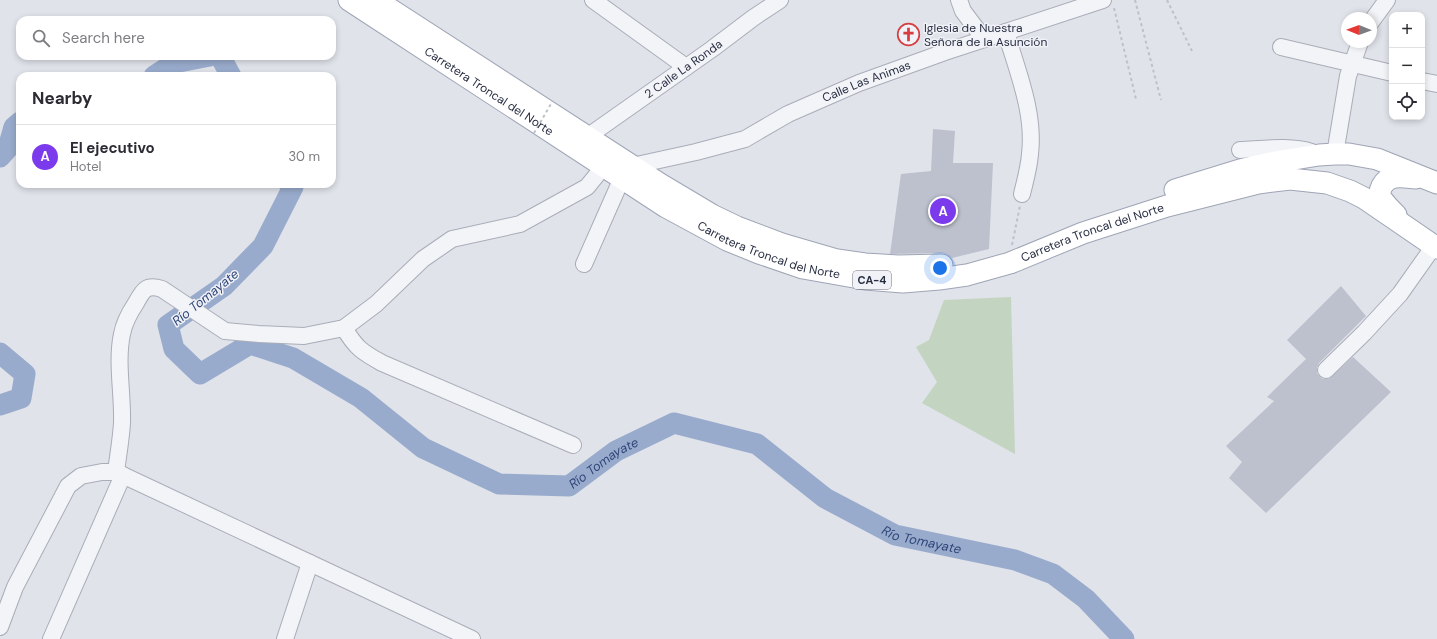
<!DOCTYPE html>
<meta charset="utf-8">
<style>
:root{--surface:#fff;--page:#f7f7f7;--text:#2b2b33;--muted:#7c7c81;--line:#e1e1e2;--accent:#7c3aed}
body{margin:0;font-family:"DM Sans",sans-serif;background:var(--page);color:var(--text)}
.controls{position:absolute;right:12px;top:12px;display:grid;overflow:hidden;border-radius:8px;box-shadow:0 2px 6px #0003}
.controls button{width:36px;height:36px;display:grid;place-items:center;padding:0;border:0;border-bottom:1px solid var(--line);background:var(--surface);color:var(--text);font:20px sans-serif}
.compass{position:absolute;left:1341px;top:12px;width:36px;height:36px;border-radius:50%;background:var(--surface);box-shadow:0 2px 6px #0003;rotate:271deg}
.you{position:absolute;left:940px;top:268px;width:14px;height:14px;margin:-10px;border:3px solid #fff;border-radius:50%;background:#1a73e8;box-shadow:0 0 0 6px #1a73e833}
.badge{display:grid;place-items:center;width:26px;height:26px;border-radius:50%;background:var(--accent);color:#fff;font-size:13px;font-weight:700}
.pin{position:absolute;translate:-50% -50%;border:2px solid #fff;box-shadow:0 1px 4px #0006}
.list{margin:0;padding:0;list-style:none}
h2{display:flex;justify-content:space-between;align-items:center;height:52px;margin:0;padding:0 16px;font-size:17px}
h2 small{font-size:13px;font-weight:400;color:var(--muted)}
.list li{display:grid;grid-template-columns:26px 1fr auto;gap:12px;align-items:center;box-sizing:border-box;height:64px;padding:0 16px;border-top:1px solid var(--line)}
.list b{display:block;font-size:15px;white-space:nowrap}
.list p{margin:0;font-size:13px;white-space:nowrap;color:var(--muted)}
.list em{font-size:13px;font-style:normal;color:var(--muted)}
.icon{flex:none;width:22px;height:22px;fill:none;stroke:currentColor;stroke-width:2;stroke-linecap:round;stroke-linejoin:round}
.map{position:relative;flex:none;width:1437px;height:639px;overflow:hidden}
.search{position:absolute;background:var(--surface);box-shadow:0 2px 6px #0003;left:16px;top:16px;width:320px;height:44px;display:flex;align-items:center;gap:10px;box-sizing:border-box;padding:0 14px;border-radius:12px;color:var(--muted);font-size:15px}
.panel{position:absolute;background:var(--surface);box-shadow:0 2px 6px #0003;left:16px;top:72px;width:320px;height:116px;border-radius:12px}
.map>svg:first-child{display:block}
.green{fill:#c3d4c1}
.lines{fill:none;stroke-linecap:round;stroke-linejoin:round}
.river{stroke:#99abcc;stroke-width:21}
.building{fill:#bdc1cd}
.minor-casing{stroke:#a9adb8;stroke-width:18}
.major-casing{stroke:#9fa5b6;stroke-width:23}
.path{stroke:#bec1c9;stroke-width:2;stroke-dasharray:3 3;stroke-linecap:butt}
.minor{stroke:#f3f4f8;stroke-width:16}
.major{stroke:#fff;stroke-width:21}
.path-bridge{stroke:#bec1c9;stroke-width:2;stroke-dasharray:3 3;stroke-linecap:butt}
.labels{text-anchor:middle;stroke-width:3;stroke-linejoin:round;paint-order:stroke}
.shield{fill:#f0f2f7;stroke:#646978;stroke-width:1}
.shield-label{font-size:11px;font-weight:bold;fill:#282e42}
.poi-label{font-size:12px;fill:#282e42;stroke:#f0f2f7;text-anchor:start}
.street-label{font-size:12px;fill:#282e42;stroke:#f0f2f7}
.water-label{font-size:13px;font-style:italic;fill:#2f4679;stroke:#f0f2f7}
</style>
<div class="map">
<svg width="1437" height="639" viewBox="0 0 1437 639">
<rect width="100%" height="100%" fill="#e0e3ea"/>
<path class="green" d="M1011,297L1015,454L922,403L937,382L916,347L929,340L944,300Z"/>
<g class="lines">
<g class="river">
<path d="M220,56L231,76"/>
<path d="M154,76L174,63L210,56"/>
<path d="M0,157L8,148L14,127L20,122"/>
<path id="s1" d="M289,184L293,187L263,246L224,286L168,325L174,349L200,374L250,344L293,358L361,398L423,448L499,484L569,486L616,451L674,423L757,444L825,498L895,535L1015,560L1053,574L1086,599L1124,639"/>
<path d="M0,353L25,374L21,398L0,405"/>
</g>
</g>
<path class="building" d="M933,129L955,131L953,163H993L989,249L952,258L947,254L942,253L890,254L901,174L931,171Z
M1341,286L1366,316L1319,363L1317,368V373L1320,377L1323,379H1329L1353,357L1391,392L1266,513L1229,478L1242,462L1226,446L1274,401L1267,397L1306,359L1287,340Z"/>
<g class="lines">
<defs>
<g id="minor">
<path d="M593,0L686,67"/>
<path d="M959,0L963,11L984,39"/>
<path d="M1371,22L1387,0"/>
<path d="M1006,32C1017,71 1035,112 1030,154C1029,168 1025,181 1022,194"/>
<path d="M1281,47L1392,73"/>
<path d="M1422,81L1437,84"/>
<path id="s2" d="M587,137L712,49L753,18L780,0"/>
<path d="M1240,150C1263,149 1290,145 1312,152"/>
<path d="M1335,154L1348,76L1360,42"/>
<path id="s3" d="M632,166L696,152L745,139L788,114L859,83L945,52L1103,0"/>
<path d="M584,264L622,178"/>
<path d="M344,328C356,348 362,352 382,363L573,445"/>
<path d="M1326,370L1364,333L1400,294L1434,246"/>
<path d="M116,472C118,456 121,439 122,423C123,394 116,362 122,334C124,323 130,312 136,303C143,290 146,284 162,289L225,331L259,334L304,336L344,328L376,304L423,259L452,239L520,224L587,187L604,166"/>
<path d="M0,627L15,587L68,486L81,476L102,472H116L472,639"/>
<path d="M51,639L123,475"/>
<path d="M285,639L310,563"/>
</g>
<g id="major">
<path id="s4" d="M349,0L666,207L727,240L759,253L803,268L865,279L903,282L939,279L967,275L1010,263L1083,233L1167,206L1258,183L1290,179L1327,183L1350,191L1364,198L1437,248"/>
<path d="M376,0L660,184L712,215L737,227L782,244L837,260L865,264L898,266L942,265"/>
<path d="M1175,190L1240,170L1270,163L1319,155L1335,154H1349L1377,159L1437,183"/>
<path d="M1396,215C1391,210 1385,204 1381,198C1379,194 1380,190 1382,186C1389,173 1404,177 1416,178"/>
</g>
</defs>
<use href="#minor" class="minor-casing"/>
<use href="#major" class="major-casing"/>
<path class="path" d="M1135,0L1161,100
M1167,0L1192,51
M1114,8L1136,99
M1012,245L1020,206"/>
<use href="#minor" class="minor"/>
<use href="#major" class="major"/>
<path class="path-bridge" d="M534,133L551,104"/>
</g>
<defs>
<symbol id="church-ring" viewBox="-11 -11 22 22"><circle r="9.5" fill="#f0f2f7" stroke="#d63e41" stroke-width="1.5"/><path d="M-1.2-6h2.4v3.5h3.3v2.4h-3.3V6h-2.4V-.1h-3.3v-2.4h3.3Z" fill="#d63e41"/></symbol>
</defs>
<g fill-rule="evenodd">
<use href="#church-ring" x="896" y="22" width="25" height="25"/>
</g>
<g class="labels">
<rect class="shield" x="853" y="271" width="38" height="18" rx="3"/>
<g class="shield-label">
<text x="872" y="284">CA-4</text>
</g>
<g class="poi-label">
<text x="924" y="32">Iglesia de Nuestra<tspan x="924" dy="14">Señora de la Asunción</tspan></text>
</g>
<g class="street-label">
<text dy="4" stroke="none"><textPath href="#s2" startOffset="118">2 Calle La Ronda</textPath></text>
<text dy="4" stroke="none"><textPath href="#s3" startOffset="251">Calle Las Animas</textPath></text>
<text dy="4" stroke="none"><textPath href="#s4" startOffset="167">Carretera Troncal del Norte</textPath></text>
<text dy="4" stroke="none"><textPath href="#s4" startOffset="827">Carretera Troncal del Norte</textPath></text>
<text dy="4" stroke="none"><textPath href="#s4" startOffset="491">Carretera Troncal del Norte</textPath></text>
</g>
<g class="water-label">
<text transform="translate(205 297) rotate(-39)" y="5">Río Tomayate</text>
<text dy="5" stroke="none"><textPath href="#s1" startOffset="714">Río Tomayate</textPath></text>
<text dy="5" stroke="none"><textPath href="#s1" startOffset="1074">Río Tomayate</textPath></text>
</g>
</g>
</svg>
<div class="controls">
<button>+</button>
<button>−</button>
<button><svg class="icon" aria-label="locate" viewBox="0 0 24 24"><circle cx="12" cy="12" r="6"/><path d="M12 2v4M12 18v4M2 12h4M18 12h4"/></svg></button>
</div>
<svg class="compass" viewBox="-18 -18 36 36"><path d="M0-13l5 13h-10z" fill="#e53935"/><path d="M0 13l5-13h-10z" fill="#7c7c81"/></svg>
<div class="you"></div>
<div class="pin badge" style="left:943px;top:211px">A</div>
<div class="search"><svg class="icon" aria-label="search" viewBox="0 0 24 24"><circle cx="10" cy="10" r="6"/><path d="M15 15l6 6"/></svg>Search here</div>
<section class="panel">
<h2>Nearby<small></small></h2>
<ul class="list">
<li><span class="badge">A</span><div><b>El ejecutivo</b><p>Hotel</p></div><em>30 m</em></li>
</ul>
</section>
</div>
